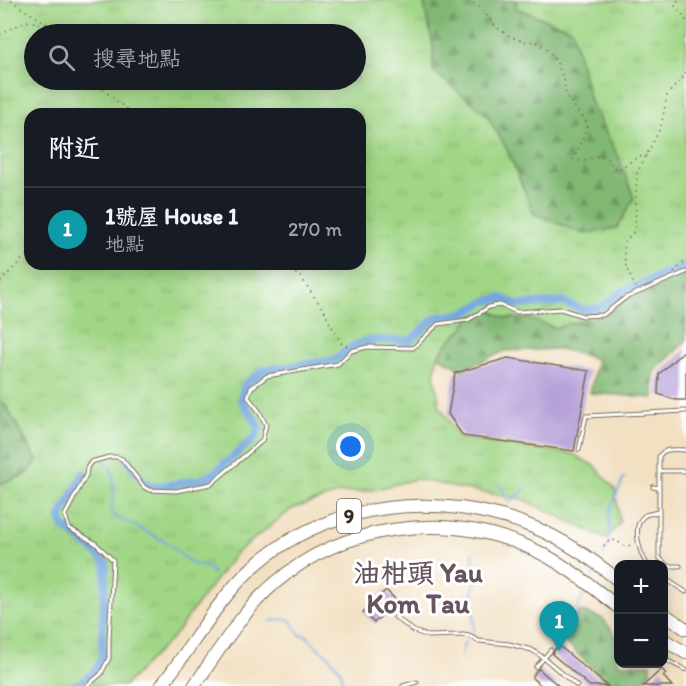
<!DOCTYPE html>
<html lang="zh-TW">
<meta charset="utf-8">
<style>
:root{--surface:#171b24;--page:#20242c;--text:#f1f3f6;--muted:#9ea1a6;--line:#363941;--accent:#ea580c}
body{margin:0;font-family:Itim,"LXGW WenKai TC",sans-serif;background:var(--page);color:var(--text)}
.controls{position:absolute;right:18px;bottom:18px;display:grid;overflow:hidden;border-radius:12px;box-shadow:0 3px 15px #0003}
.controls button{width:54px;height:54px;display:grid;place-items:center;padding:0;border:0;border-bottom:2px solid var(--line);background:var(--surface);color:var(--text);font:30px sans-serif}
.you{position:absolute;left:351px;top:447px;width:21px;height:21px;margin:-15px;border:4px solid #fff;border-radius:50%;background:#1a73e8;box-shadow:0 0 0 9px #1a73e833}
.badge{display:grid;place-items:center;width:39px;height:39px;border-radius:50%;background:var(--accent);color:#fff;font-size:20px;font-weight:700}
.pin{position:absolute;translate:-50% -50px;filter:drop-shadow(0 2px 3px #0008)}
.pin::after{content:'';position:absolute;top:32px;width:21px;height:18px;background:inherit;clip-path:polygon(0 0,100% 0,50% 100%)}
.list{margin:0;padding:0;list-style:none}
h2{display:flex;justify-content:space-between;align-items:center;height:78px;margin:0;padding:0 24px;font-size:26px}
h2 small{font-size:20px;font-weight:400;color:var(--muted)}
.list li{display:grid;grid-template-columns:39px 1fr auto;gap:18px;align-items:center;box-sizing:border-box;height:84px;padding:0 24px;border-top:2px solid var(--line)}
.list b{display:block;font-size:22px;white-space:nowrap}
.list p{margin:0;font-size:20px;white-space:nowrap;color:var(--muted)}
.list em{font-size:20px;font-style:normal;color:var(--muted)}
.icon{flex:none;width:33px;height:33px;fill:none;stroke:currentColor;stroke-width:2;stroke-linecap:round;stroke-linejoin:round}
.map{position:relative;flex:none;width:686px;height:686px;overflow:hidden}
.search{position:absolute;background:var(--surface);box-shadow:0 3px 15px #0003;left:24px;top:24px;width:342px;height:66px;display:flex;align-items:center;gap:15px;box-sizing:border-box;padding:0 21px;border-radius:33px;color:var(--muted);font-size:22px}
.panel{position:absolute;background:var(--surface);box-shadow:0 3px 15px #0003;left:24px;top:108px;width:342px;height:162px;border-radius:18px}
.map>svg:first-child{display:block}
.grass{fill:url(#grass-tufts);stroke:#6e8052;stroke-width:1.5;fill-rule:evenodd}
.forest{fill:url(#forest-firs);stroke:#5e7048;stroke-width:1.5}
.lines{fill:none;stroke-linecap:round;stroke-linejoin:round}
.stream{stroke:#74a6df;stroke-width:2}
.canal{stroke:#74a6df;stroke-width:8}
.building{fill:#b6a1d9}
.service-casing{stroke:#7b6a57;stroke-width:5}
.motorway-casing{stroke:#7b6a57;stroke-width:14}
.path{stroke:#7b6a57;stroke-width:1.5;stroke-dasharray:1.5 4.5;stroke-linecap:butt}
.service{stroke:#fff;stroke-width:3}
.motorway{stroke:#fff;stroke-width:12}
.labels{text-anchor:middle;stroke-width:6;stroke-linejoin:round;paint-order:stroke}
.shield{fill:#fff;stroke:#766a62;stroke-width:1.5}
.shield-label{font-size:20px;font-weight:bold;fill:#3b2a1e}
.district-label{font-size:27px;font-weight:bold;fill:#66545f;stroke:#fff}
</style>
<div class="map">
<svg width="686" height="686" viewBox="0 0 686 686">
<defs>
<pattern id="grass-tufts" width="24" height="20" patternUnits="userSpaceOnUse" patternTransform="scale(1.5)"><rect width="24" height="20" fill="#a1d686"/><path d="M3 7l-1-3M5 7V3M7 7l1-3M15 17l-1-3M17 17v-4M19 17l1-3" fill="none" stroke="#8cb873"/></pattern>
<pattern id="forest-firs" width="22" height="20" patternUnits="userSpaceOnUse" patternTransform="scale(1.5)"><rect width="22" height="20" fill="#80b773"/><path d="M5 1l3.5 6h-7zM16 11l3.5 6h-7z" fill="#6a955e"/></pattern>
</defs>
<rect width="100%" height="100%" fill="#fff"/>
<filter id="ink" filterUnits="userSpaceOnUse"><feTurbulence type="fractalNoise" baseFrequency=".0167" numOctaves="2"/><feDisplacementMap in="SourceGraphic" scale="12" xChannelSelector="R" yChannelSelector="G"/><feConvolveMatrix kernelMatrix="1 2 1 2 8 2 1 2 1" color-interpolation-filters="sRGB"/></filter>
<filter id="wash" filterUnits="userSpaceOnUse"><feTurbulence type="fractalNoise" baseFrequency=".008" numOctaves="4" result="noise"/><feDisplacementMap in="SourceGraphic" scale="24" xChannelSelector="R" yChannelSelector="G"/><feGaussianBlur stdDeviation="1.35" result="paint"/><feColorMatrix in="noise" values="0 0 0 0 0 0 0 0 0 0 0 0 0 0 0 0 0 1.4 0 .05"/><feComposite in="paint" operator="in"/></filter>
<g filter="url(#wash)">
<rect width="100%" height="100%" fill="#f2e0c2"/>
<path class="grass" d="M0,0H423L433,44V71L486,114L507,149L534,214L619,158L590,101L572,29L517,9L516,0H686V273L628,297L608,314L555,328L529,319L505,318L491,311L463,328L450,340L438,356L434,374L440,407L459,438L573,454L596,467L615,489L620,523L606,539L523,499L458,488L416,479L369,491L340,493L292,509L236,553L172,638L124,686H0V484L27,474L37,460L6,406L0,401ZM34,34H356V80H34ZM30,114H360V264H30Z"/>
<path class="forest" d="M423,0H516L517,9L572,29L590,101L619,158L634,198L617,228L584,234L534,214L507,149L486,114L433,71V44Z
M677,273H686V341L654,372L653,398L590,393L597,359L560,349L505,351L462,370L438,356L450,340L463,328L470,317L491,311L505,318L529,319L555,328L608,314L628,297L650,282Z
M0,401L6,406L37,461L27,474L0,484Z
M581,611L603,619L618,638V664H651V671L641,683L644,686H611L560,637Z"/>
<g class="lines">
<path class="stream" d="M103,460L110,466L113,476L114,494L111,509L113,515L118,519L130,523L166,542L191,563L209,568L213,574
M499,483L509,503L526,488
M473,553L474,575L477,580L473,588L474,631
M603,555L609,543L610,510L624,477
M592,578L595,572
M271,621C292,617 290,618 300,635L307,636L321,651L327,654L341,671L343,686
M559,629L572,628L576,611L584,594
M461,654L464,644L466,641"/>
<path class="canal" d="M127,460L145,482L150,487L175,484L208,478L256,437L259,426L241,399L245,384L264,370L333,360C342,356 348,349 357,344C371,337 395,341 410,341L435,318L465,313L487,301L501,298L518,305L562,302L584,310L600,308L622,292L686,265
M72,686L79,684L96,670L103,656L102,640L106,563L91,548L63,526L62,523L61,516L84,473"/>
</g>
<g id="blocks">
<path class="building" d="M686,349V400H676L658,394L659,374Z
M508,358L589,371L574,451L463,436L448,414L455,373Z
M386,590L397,601L374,623L363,612Z
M558,645L600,680L608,686H590L585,682L552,654Z
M539,669L548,677L559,686H542L532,678L536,671Z
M662,669L666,674L663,676L672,686H643Z"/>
</g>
</g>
<g filter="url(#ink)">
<use href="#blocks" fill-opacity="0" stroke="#7b6a57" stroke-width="1.5"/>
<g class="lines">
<defs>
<path id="service" d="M579,450L586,416L686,411
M659,471H686
M653,487L659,488
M647,564C640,554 631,526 644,516C647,514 654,513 658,512
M680,566H667L659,557V457C663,447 677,450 686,450
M664,578L686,592
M395,617L414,631L428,636L463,635L469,636L479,641L509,644L532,650L544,658L577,686
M664,659L686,670
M536,667L551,650
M87,686L101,674L109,658V640L113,560L95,543L69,528L65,515L86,475L87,468L91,462L109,457H117L122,459L144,487L149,490L176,491L211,484L262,441L266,425L259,411L248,397L251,388L267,376L338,364L351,351L367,347L413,348L438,324L468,320L489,307L500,305L517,312L561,309L583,316L603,315L625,298L686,272
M403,686L417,682"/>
<path id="motorway" d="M664,614L686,629
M664,640L686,653
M161,686C193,646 216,601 253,567C328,500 443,490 533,527C565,540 592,559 618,580
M194,686C219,651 242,611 275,583C343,524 446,511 528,547C561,561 590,585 618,607"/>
</defs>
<use href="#service" class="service-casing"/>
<use href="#motorway" class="motorway-casing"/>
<path class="path" d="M11,0L23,9L48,24
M468,0L480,7L496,27L511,37L527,42L535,41L548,50L557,63L564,80L566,96L588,124L579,148L573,159C576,160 580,161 583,161C590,160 596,154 603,156C608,158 612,166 617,170C628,164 634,157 647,155
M678,0L675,6L685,17L686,23
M0,34L27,21L49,25L57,34
M95,80L107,93L133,114
M289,264L291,271L300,276L325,312L328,320L342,344L347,346
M674,272L686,260
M0,282L30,251
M636,288L626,267L624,254L625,242L635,230L637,173L661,127L667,95L685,75L686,71
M604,546L606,542L616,540L625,547L634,544"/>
<use href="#service" class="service"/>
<use href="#motorway" class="motorway"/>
</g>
</g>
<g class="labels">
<rect class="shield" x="337" y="499" width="24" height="34" rx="4.5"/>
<g class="shield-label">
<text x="349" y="523">9</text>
</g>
<g class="district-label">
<text x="418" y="582">油柑頭 Yau<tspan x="418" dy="31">Kom Tau</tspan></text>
</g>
</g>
</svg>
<div class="controls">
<button>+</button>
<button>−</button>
</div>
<div class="you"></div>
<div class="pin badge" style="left:559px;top:651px;background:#0f9aa8">1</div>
<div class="search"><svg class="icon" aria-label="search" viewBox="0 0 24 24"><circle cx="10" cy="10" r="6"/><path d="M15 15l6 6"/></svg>搜尋地點</div>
<section class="panel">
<h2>附近<small></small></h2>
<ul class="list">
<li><span class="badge" style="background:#0f9aa8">1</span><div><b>1號屋 House 1</b><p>地點</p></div><em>270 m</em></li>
</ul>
</section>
</div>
